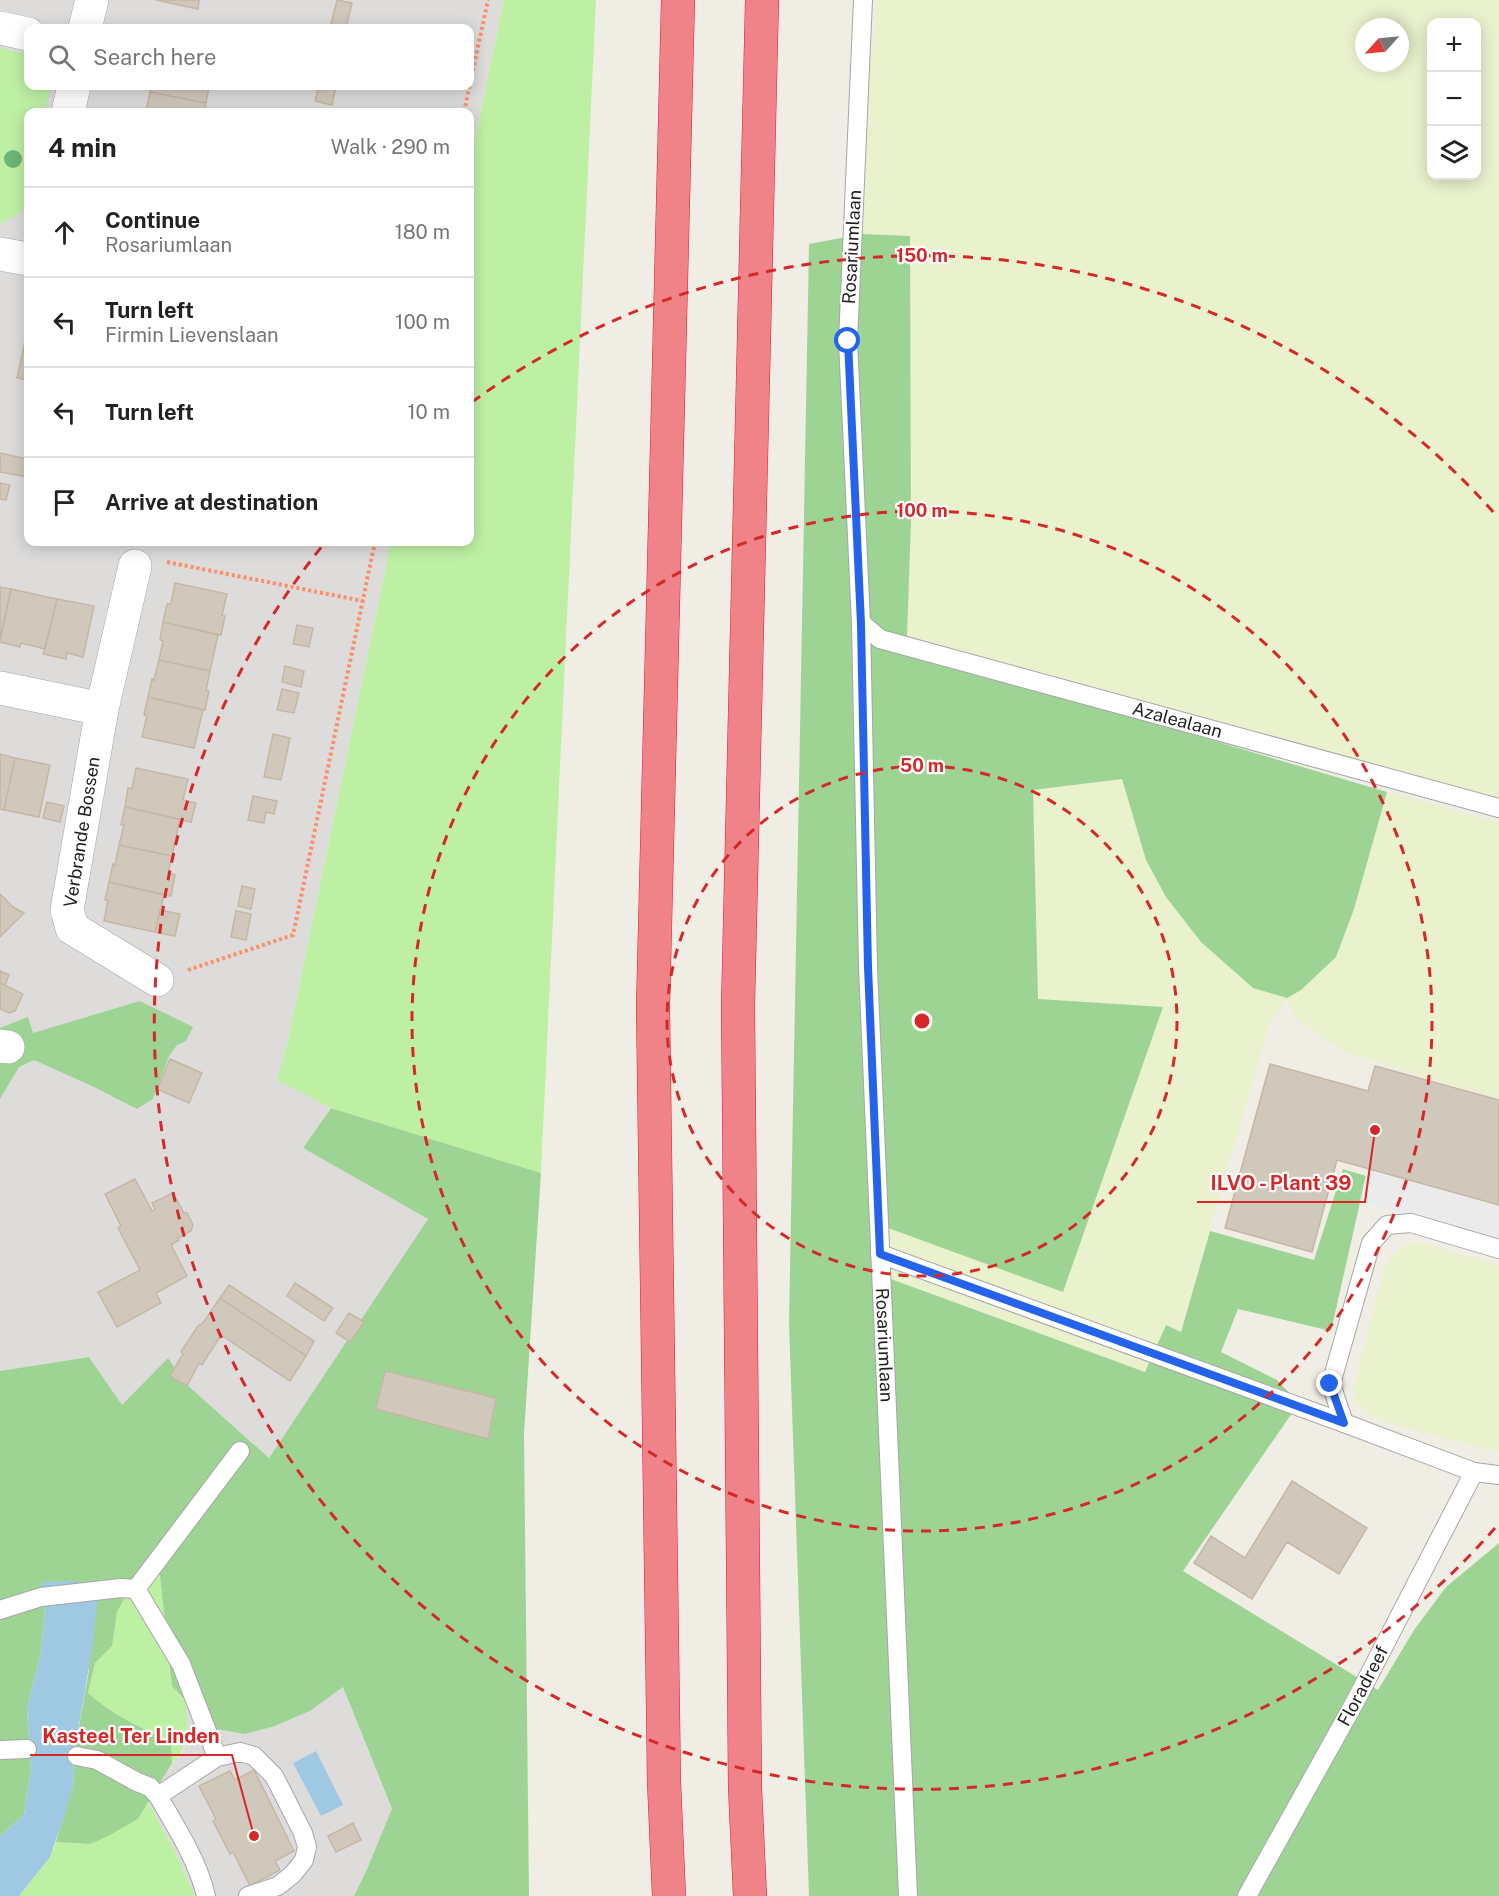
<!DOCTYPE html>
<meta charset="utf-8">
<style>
:root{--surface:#fff;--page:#f2f2f2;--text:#222;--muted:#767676;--line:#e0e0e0}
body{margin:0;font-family:"Public Sans",sans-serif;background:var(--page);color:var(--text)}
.controls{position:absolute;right:18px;top:18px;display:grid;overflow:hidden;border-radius:12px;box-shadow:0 3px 15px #0003}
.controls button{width:54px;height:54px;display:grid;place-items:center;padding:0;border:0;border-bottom:2px solid var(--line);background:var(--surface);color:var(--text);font:30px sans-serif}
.compass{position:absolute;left:1355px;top:18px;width:54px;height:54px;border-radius:50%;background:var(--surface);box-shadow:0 3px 15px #0003;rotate:243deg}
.stop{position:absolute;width:18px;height:18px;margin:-14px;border:4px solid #2563eb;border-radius:50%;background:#fff}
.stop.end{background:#2563eb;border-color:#fff;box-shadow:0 2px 6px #0008}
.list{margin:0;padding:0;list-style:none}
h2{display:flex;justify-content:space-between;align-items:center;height:78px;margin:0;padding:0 24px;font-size:26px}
h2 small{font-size:20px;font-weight:400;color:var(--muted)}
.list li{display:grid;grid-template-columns:39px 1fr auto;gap:18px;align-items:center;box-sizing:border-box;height:90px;padding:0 24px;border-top:2px solid var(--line)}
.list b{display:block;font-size:22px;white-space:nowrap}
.list p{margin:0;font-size:20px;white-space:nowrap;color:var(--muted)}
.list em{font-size:20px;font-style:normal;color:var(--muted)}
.icon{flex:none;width:33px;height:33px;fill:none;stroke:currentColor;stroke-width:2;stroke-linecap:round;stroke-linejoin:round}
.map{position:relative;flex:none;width:1499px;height:1896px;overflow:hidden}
.search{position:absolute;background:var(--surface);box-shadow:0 3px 15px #0003;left:24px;top:24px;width:450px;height:66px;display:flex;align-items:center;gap:15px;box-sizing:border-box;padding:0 21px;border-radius:12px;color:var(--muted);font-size:22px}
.panel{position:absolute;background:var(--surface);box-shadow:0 3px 15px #0003;left:24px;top:108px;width:450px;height:438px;border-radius:12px}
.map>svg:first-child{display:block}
.residential{fill:#dddcdb;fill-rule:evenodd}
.farmland{fill:#e9f1cd;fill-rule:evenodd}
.grass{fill:#bef0a4}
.forest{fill:#9dd494}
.parking{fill:#ebebeb}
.water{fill:#9fc9e3}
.building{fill:#d1c8bc;stroke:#c4b7a4;stroke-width:1.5}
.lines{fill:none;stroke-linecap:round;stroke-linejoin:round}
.service-casing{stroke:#a6a6a6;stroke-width:20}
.minor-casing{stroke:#a6a6a6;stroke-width:34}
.motorway-casing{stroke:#ed123c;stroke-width:34}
.path{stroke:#ff8d66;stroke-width:4;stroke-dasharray:3 3;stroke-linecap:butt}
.service{stroke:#fff;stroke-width:18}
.minor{stroke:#fff;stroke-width:33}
.motorway{stroke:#f08387;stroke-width:33}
.tree{fill:#6cb678}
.route{stroke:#2563eb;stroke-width:8}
.ring{fill:none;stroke:#d62828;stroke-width:3;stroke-dasharray:10 8}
.labels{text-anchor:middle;stroke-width:4.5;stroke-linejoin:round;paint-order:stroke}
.street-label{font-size:18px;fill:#1f1f1f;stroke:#fff}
.centre{fill:#d62828;stroke:#fff;stroke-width:3}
.ring-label{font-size:18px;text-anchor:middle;font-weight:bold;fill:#d62828;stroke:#fff;stroke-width:4.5;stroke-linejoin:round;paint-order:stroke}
.leader{fill:none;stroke:#d62828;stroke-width:2}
.callout-dot{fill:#d62828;stroke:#fff;stroke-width:2}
.callout-label{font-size:20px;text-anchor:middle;font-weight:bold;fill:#d62828;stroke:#fff;stroke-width:4.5;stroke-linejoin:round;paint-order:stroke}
</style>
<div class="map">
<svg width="1499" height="1896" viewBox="0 0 1499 1896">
<rect width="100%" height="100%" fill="#f0eee4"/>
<path class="residential" d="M0,0H504L470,164V112H28V542H391L288,1040L277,1080L331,1108L303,1148L428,1219L269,1458L185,1383L122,1406L89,1357L0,1371ZM28,28H470V86H28Z
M343,1687L392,1810L367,1869L354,1896H195L176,1854L148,1802L159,1782L172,1763L182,1753L187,1742L186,1702L211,1728L275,1726L310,1711Z"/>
<path class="farmland" d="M877,0H1499V807L907,637L911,521L910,237L862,234L870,80ZM1432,22H1476V176H1432ZM1364,27H1400V63H1364Z
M1122,779L1146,860L1337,957L1354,909L1387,792L1499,823V1099L1345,1052L1305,1026L1295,1016L1287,998L1269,1024L1180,1332L1166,1325L1145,1372L877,1274L880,1224L1163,1008L1038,999L1033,790Z
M1420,1243L1499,1265V1452L1395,1425L1365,1412L1355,1400L1354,1387L1383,1272L1391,1257L1402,1246Z"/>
<path class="grass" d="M504,0H596L541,1173L331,1108L277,1080L288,1040L391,542H470V164Z
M0,48L28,54V86H51L45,112H28V184L22,212L0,224Z
M138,1572L161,1575L172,1686L186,1702C187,1729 193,1742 172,1763L171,1742C142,1728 112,1715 88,1693L95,1663L112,1646L117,1612Z
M148,1802L176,1854L195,1896H19L50,1857L56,1842L90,1844L138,1819Z"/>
<path class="forest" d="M862,234L910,236L911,521L907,637L971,669L1387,792L1354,909L1336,957L1301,990L1287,998L1253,988L1201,942L1166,897L1146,860L1122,779L1033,790L1038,999L1163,1007L1063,1292L880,1225L877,1274L1145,1372L1166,1325L1181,1332L1210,1231L1314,1260L1343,1169L1366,1176L1331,1331L1238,1309L1221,1352L1277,1380L1299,1403L1183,1571L1378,1690L1414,1630L1446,1587L1499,1543V1896H809L789,1323L809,244Z
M140,1001L193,1027L186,1041L177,1045L169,1056L153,1099L137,1109L94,1087L34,1060L19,1067L0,1099V1028L28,1017L33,1033Z
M331,1108L541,1173L524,1434L529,1896H354L367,1869L392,1809L343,1687L310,1711L275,1726L245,1734L211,1728L172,1686L160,1575L138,1573L117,1612L112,1646L95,1663L88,1693C112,1715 142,1728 171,1742L172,1763L138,1819L108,1836L90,1844L56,1842L73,1785L76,1743L89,1670L42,1582L45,1610L41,1653L27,1708L31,1770L24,1815L0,1836V1371L89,1357L122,1405L168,1358L185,1383L269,1458L428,1219L303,1148Z"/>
<path class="parking" d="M1367,1169L1499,1205V1237L1360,1201Z"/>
<path class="water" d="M70,1581L99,1585L93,1643L76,1743L73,1785L65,1814L50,1857L19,1896H0V1836L24,1815L31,1770L27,1708L41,1653L45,1610L42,1582Z
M316,1751L343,1805L321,1816L293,1763Z"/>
<path class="building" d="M156,0H199L198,9Z
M337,0L352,3L346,28H330Z
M152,86H209L206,103L150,92Z
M319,86H336L332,105L315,101Z
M150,92L206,103L204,112H146Z
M28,328V380L17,378Z
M0,453L28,459V477L0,472Z
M0,483L10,485L6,500L0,499Z
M175,583L227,594L222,615L225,616L221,635L163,622L167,604H171Z
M0,587L11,589L0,639Z
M11,589L57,599L45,649L21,643L20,647L0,642Z
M57,599L94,606L83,657L67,653L66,659L43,654Z
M163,622L218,635L210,671L159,660L163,641L160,640Z
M297,625L313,628L309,647L293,644Z
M159,660L210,671L206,690L209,691L205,710L148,697L152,679L154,680Z
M285,666L304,671L301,687L282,682Z
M282,689L299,693L294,713L277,710Z
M148,697L203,710L194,748L142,737L147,716L144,715Z
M273,734L290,738L281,780L264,777Z
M0,754L15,758L4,810L0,809Z
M15,758L50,765L39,817L4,810Z
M136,768L188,779L183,800L196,803L191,822L125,807L128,788L132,789Z
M253,796L277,801L274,814L266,812L264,823L248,820Z
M47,802L64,806L60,822L43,818Z
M125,807L180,819L172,856L119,845L124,825H121Z
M119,845L172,856L168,873L175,875L171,896L109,882L113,864L115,865Z
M109,882L164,895L155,932L104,921L108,900H105Z
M242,886L255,889L251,909L238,906Z
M0,894L13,907L24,913L0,937Z
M160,910L180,914L175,936L155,932Z
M236,911L251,914L246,940L231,937Z
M0,971L9,975L5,985L0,983Z
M0,983L23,994L15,1011L9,1013L0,1009Z
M170,1059L202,1073L189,1103L157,1089Z
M1270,1064L1368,1091L1375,1066L1499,1100V1205L1337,1160L1312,1252L1225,1228Z
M135,1179L152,1211L155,1209L152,1203L173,1193L184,1213H187L193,1225L191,1231L178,1238L179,1240L171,1245L187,1276L156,1293L161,1303L117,1327L98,1292L140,1270L118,1228L121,1226L105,1194Z
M295,1283L333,1308L324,1321L287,1296Z
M229,1285L314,1341L306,1356L220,1298Z
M220,1298L306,1356L290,1381L221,1335L202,1365L199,1363L187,1386L170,1376L183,1354L181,1352L198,1326L203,1323Z
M349,1313L364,1322L350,1342L336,1333Z
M385,1371L496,1398L488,1439L376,1409Z
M1292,1481L1367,1528L1339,1574L1287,1542L1252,1599L1194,1563L1211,1536L1245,1558Z
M254,1770L294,1851L275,1861L280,1870L250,1886L233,1852L230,1854L213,1821L216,1819L199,1786L230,1771L235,1780Z
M353,1823L361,1840L336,1852L328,1836Z"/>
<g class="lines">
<defs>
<g id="service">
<path id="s1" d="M863,0L848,341L861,623L868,967L908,1896"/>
<path id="s2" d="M861,623L880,639L1499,808"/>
<path d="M880,1254L1344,1423L1474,1472L1499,1475"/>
<path d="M1344,1423L1331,1384L1371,1243L1387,1225L1411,1223L1499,1249"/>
<path d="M136,1589L240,1451"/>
<path d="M0,1610L41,1597L121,1588L136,1589L181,1664L217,1757"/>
<path d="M0,1750L27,1749"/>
<path d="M77,1756L97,1760L137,1782L150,1787L158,1796L217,1757L240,1752L254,1756L274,1776L303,1833L307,1847L304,1860L293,1874L278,1886L248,1896"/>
<path d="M158,1796C176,1827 198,1861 206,1896"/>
<path id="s3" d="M1247,1896L1355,1702L1474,1472"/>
</g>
<path id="minor" d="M0,28L28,34
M85,28L92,0
M68,112L74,86
M0,254L28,259
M0,688L102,709L67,910L72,928L157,980
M102,709L135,566
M0,1046L8,1047"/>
<path id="motorway" d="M669,1896L664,1782L653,1007L678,0
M750,1896L745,1788L738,1005L762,0"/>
</defs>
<use href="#service" class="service-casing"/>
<use href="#minor" class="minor-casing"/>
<use href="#motorway" class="motorway-casing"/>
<path class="path" d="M464,112L488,0
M167,562L363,601
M188,970L293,935L375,542"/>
<use href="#service" class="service"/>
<use href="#minor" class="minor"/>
<use href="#motorway" class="motorway"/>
</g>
<circle class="tree" cx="13" cy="159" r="9"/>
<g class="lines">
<path class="route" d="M848,341L861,624L868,967L880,1254L1344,1423L1330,1384"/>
</g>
<g class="ring">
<circle cx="922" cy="1021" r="255"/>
<circle cx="922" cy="1021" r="510"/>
<path d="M1495 1528A765 765 0 0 1 323 545M472 402A765 765 0 0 1 1495 514"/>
</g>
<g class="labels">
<g class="street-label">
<text transform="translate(852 247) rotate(-87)" y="6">Rosariumlaan</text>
<text dy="6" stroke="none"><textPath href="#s2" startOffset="333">Azalealaan</textPath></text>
<text transform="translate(82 832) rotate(-81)" y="6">Verbrande Bossen</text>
<text dy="6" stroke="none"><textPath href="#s1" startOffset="1346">Rosariumlaan</textPath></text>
<text dy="6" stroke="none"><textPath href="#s3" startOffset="240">Floradreef</textPath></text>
</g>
</g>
<circle cx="922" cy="1021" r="9" class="centre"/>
<g class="ring-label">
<text x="922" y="262">150 m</text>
<text x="922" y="517">100 m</text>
<text x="922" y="772">50 m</text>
</g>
<path class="leader" d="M1375 1130L1365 1202H1197M254 1836L232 1755H30"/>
<g class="callout-dot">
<circle cx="1375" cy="1130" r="6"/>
<circle cx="254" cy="1836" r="6"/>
</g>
<g class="callout-label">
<text x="1281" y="1190">ILVO - Plant 39</text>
<text x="131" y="1743">Kasteel Ter Linden</text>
</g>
</svg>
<div class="controls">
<button>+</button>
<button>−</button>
<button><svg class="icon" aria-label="layers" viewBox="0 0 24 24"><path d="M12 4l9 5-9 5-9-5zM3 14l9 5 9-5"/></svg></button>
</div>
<svg class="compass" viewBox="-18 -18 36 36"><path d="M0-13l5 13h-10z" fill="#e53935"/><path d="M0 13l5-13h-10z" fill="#767676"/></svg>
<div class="stop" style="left:848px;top:341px"></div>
<div class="stop end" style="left:1330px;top:1384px"></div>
<div class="search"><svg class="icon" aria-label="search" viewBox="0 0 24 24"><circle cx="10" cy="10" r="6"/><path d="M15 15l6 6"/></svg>Search here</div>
<section class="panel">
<h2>4 min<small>Walk · 290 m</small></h2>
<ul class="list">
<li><svg class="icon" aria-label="ahead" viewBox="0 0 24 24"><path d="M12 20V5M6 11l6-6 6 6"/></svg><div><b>Continue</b><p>Rosariumlaan</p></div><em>180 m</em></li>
<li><svg class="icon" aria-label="left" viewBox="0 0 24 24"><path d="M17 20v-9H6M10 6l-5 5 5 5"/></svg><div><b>Turn left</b><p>Firmin Lievenslaan</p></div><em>100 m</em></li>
<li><svg class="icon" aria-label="left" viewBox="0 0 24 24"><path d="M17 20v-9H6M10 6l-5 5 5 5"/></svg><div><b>Turn left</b></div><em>10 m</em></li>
<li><svg class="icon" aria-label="arrive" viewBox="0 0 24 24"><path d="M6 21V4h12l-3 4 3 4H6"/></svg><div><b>Arrive at destination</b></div></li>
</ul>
</section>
</div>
